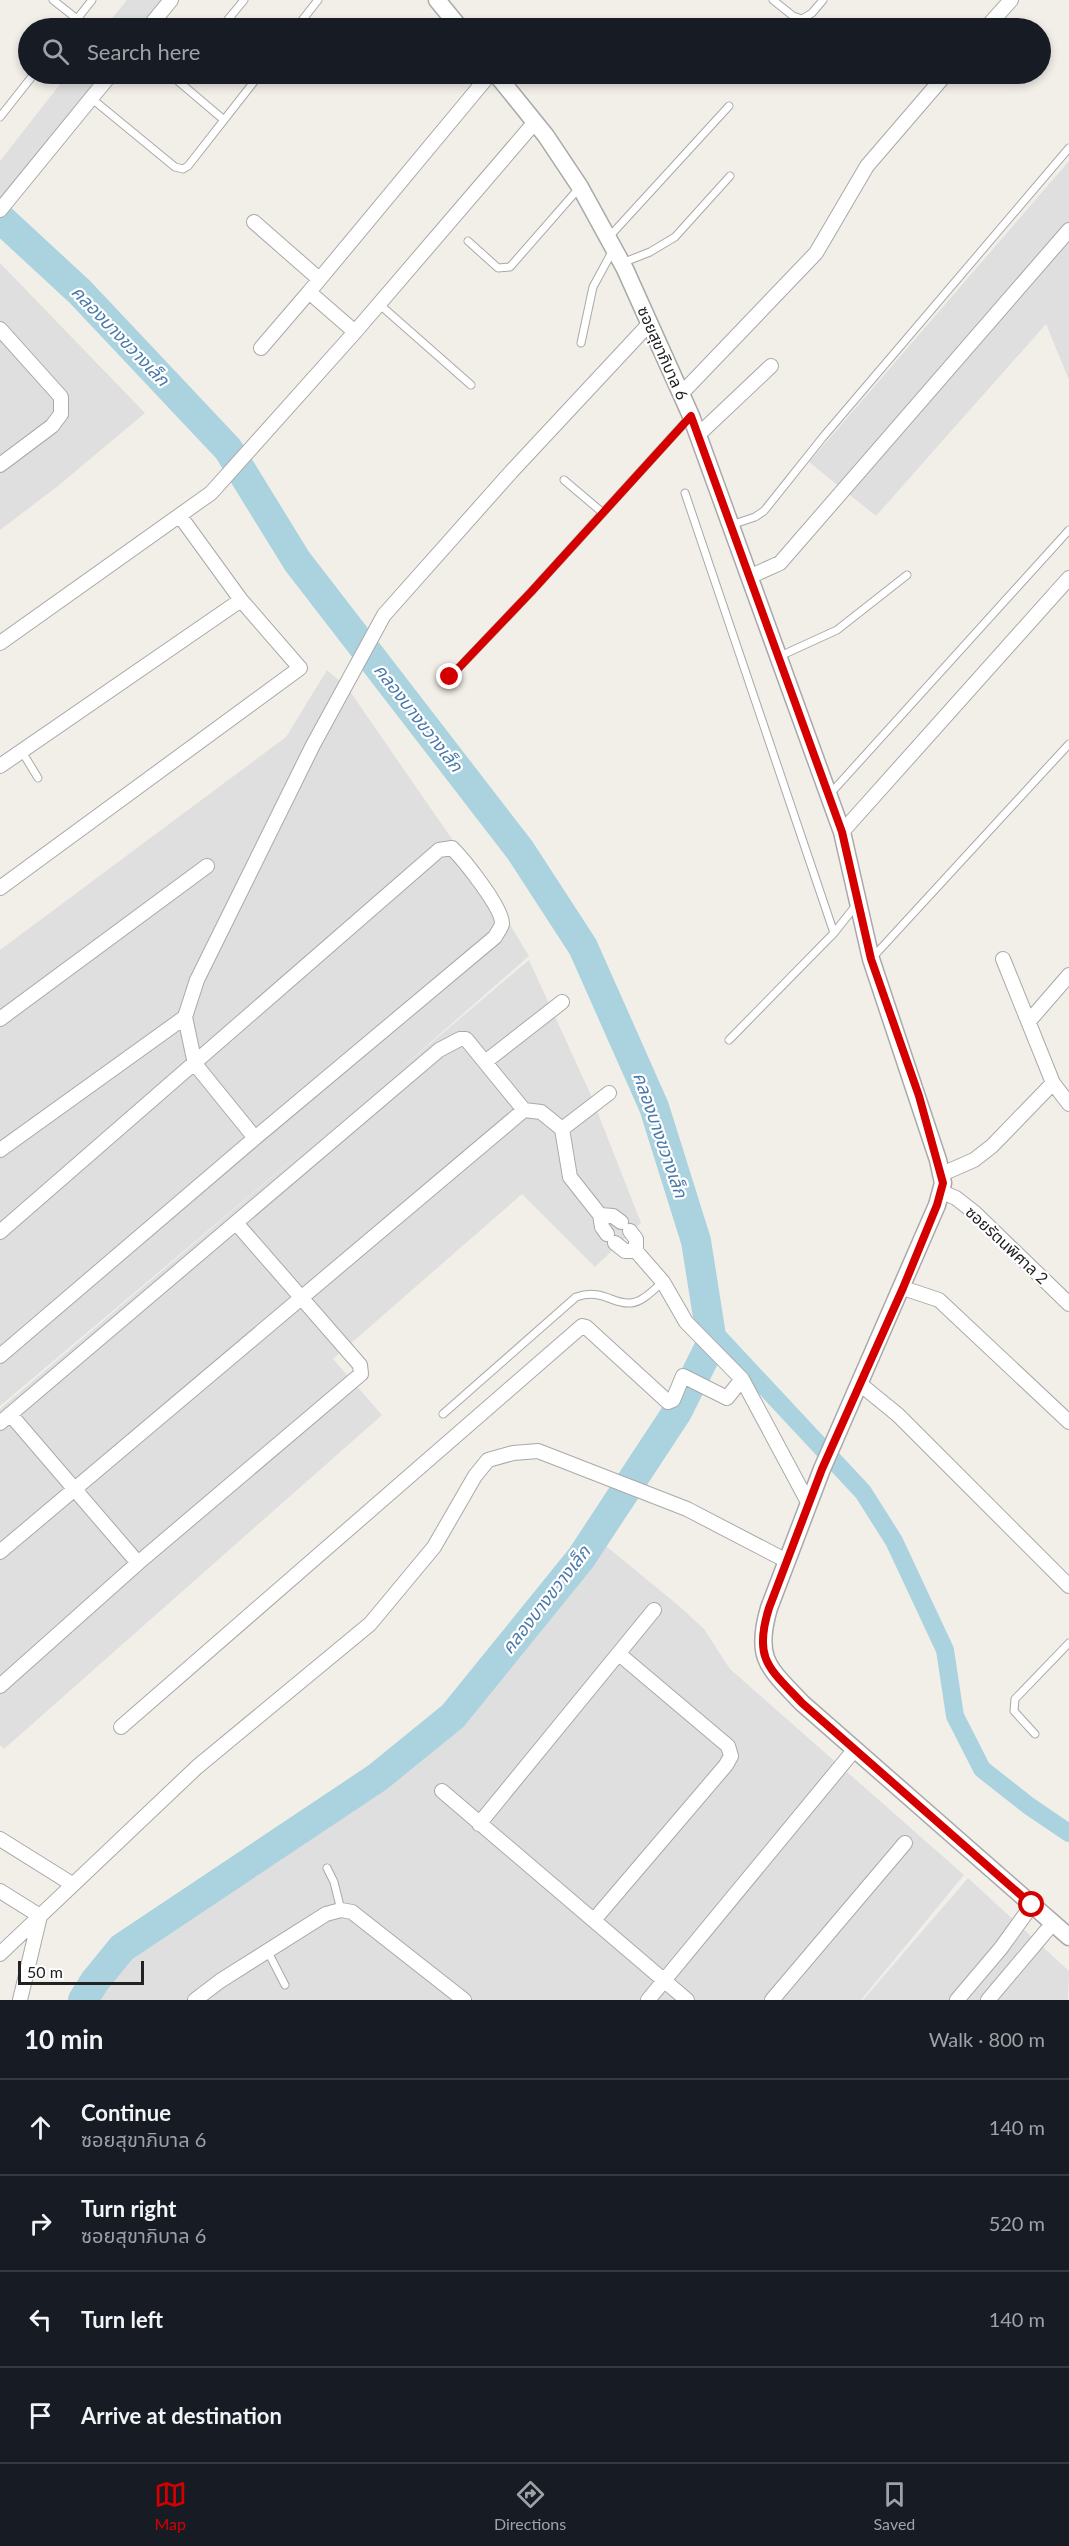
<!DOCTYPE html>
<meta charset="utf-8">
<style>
:root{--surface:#171b24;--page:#20242c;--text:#f1f3f6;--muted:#9ea1a6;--line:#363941;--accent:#d40000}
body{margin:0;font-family:Lato,"Noto Sans Thai",sans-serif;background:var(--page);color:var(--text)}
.scale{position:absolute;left:18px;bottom:15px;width:126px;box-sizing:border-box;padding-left:6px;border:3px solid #222;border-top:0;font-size:16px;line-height:21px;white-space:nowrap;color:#222;-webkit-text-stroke:4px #fff;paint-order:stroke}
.stop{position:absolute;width:18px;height:18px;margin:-14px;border:4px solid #d40000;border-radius:50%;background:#fff}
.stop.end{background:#d40000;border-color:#fff;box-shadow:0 2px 6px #0008}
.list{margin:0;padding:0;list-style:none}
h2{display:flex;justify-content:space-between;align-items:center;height:78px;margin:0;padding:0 24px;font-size:26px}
h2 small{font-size:20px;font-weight:400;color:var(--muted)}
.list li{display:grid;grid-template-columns:39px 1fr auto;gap:18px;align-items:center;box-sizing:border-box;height:96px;padding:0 24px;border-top:2px solid var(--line)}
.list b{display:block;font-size:22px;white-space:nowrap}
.list p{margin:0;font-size:20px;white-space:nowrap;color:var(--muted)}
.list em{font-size:20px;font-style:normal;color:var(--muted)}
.icon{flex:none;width:33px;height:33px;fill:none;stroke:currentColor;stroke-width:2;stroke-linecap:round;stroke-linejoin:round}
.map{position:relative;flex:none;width:1069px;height:2000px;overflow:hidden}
.search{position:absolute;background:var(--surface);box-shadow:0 3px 9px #0003;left:18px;right:18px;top:18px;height:66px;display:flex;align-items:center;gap:15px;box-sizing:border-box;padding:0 21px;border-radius:33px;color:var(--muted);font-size:22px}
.sheet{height:462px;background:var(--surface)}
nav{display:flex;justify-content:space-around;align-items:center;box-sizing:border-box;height:84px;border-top:2px solid var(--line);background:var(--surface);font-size:16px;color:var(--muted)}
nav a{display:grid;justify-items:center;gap:3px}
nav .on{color:var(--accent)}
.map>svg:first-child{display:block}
.residential{fill:#e0dfdf}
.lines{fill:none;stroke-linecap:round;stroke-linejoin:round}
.canal{stroke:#aad3df;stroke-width:18}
.river{stroke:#aad3df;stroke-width:30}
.service-casing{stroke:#a9a9a9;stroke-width:9}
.minor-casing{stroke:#a9a9a9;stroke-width:16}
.tertiary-casing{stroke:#a9a9a9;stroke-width:19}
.service{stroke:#fff;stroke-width:7}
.minor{stroke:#fff;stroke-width:14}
.tertiary{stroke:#fff;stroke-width:16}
.route{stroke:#d40000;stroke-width:8}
.labels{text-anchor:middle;stroke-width:4.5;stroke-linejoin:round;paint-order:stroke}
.street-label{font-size:16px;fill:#222;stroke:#fff}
.water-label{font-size:18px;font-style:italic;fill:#4a7aab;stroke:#fff}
</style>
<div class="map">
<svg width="1069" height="2000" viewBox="0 0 1069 2000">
<rect width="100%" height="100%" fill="#f2efe9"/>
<path class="residential" d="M127,0H168L146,28H104Z
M68,74H110L0,214V161Z
M1069,161V380L1046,324L876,516L809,462Z
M0,263L145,413L58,486L0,530Z
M327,670L347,687L503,913L529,956L392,1076L529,960L590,1093L641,1223L595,1267L522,1194L333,1359L382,1415L4,1749L0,1745V1409L325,1132L0,1406V950L286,737Z
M595,1537L679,1606L704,1629L730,1669L964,1875L861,2000H87L105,1972L141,1937L384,1776L420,1746L492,1671Z
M968,1878L1069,1971L1068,2000H863Z"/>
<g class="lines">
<path class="canal" d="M710,1328L863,1492L894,1541L945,1650L955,1716L982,1769L1029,1806L1069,1833"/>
<path class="river" d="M0,218L80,292L228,449L297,561L520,850L583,947L654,1107L696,1241L712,1342L677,1412L581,1558L453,1716L378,1777L122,1948L95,1981L83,2000"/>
<defs>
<path id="service" d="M53,0L77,19
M773,0L793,16L802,19L812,13L823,0
M70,28L92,0
M221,28L244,0
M296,28L318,0
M169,74L178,81
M184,74L178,81L224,120
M91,98L175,167L183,169L188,166L260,74
M0,117L34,74
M609,237L729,106
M468,241L498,268L510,267L580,187
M622,263L650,252L675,237L730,176
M379,304L471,385
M581,343L593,287L613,250
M564,480L603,513
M685,493L834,933
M731,525L755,517L764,511L823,437L1069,148
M778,657L837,630L907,575
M450,677L531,592L689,418
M21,750L38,778
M829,795L1069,530
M873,957L1069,744
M729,1040L834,933L857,904
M443,1414L576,1297C604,1288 612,1305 631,1303C643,1302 654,1289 663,1282
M1035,1734L1014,1711L1015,1699L1069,1643
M327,1868L334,1882L341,1910
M267,1950L285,1985"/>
<path id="minor" d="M148,28L171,0
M986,28L1011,0
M0,210L111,74
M254,222L319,279
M0,329L61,397V414L52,426L0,465
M355,332L309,292L490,74
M261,348L309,292
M681,394L816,253L867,166L946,74
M698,435L771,366
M749,577L780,563L1069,230
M0,643L211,493L355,332L535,122
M0,766L241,600
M842,832L1069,578
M0,888L300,668L241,600L180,516
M1003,959L1053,1083L1069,1104
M0,1019L207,866
M1030,1020L1069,975
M485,1062L562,1002
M562,1129L609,1093
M0,1150L185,1017
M942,1174L974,1160L992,1146L1053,1083
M942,1192L956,1198L975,1213L1069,1304
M600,1215L613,1216L621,1222
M630,1231L636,1239V1251L663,1282L686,1322L742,1379L809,1504
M0,1232L439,850L452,848C463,859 503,908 502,924C501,928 497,933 495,937L255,1138
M615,1243L625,1251H636
M903,1288L939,1300L1069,1422
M0,1356L255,1138L195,1064L185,1017L197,980L313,745L384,615L511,472L650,323
M860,1384L898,1415L1069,1586
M10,1414L138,1563
M0,1423L439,1050L460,1039H466L524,1110
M0,1552L524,1110L541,1112L562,1129L570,1177L600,1215L602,1227L607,1234
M0,1686L138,1563L361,1374L360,1365L237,1224
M121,1727L582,1326L586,1327L668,1402L673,1400L683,1376L727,1398L742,1379
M442,1791L687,2000
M479,1824L654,1610
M0,1839L72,1884
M0,1891L40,1916
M594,1920L726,1765L731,1756L728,1746L619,1654
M0,1954L197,1767L370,1624L434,1547L475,1476L488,1460L513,1453L538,1451L687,1509L787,1561
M20,2000L40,1916
M195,2000L220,1981L326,1914L341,1910L352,1912L464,2000
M648,2000L855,1749
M772,2000L905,1843
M957,2000L1001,1948L1032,1905
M988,2000L1053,1923"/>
<path id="tertiary" d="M437,0L460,28
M496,74L546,136L580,187L625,269L691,416L842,832L871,959L938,1160L943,1183L937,1205L822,1469L769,1608C754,1659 769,1668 802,1703L1069,1937"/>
</defs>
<use href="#service" class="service-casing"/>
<use href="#minor" class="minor-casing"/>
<use href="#tertiary" class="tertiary-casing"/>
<use href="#service" class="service"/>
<use href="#minor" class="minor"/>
<use href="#tertiary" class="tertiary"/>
</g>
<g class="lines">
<path class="route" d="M450,677L531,592L691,416L842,832L871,959L919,1096L943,1183L937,1205L903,1288L822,1469L769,1608C753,1659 769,1668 802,1703L1032,1905"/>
</g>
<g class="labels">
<g class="street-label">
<text transform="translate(663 353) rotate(66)" y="6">ซอยสุขาภิบาล 6</text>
<text transform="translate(1007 1245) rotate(43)" y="6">ซอยรัตนพิศาล 2</text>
</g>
<g class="water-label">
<text transform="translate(120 336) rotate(46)" y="6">คลองบางขวางเล็ก</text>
<text transform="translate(418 718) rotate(52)" y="6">คลองบางขวางเล็ก</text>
<text transform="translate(660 1135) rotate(71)" y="6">คลองบางขวางเล็ก</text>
<text transform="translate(546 1600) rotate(-52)" y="6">คลองบางขวางเล็ก</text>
</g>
</g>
</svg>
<div class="scale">50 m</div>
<div class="stop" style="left:1032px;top:1905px"></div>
<div class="stop end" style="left:450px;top:677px"></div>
<div class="search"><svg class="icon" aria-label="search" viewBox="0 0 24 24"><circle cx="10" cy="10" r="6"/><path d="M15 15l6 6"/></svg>Search here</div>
</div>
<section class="sheet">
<h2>10 min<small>Walk · 800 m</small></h2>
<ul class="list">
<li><svg class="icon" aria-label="ahead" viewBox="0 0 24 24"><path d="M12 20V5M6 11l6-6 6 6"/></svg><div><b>Continue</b><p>ซอยสุขาภิบาล 6</p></div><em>140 m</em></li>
<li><svg class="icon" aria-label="right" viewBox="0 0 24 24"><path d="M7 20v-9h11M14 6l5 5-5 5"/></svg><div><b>Turn right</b><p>ซอยสุขาภิบาล 6</p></div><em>520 m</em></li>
<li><svg class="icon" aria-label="left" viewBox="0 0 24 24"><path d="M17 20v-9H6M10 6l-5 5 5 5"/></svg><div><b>Turn left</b></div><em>140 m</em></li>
<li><svg class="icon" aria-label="arrive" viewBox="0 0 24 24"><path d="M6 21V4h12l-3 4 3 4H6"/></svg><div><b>Arrive at destination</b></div></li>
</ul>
</section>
<nav>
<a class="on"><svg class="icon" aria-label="map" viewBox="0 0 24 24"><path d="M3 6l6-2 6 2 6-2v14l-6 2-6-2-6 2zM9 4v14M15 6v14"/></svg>Map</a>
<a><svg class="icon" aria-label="directions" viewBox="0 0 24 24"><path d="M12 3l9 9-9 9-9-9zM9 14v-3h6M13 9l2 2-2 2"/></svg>Directions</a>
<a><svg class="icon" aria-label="saved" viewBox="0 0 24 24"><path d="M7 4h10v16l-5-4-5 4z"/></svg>Saved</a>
</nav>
